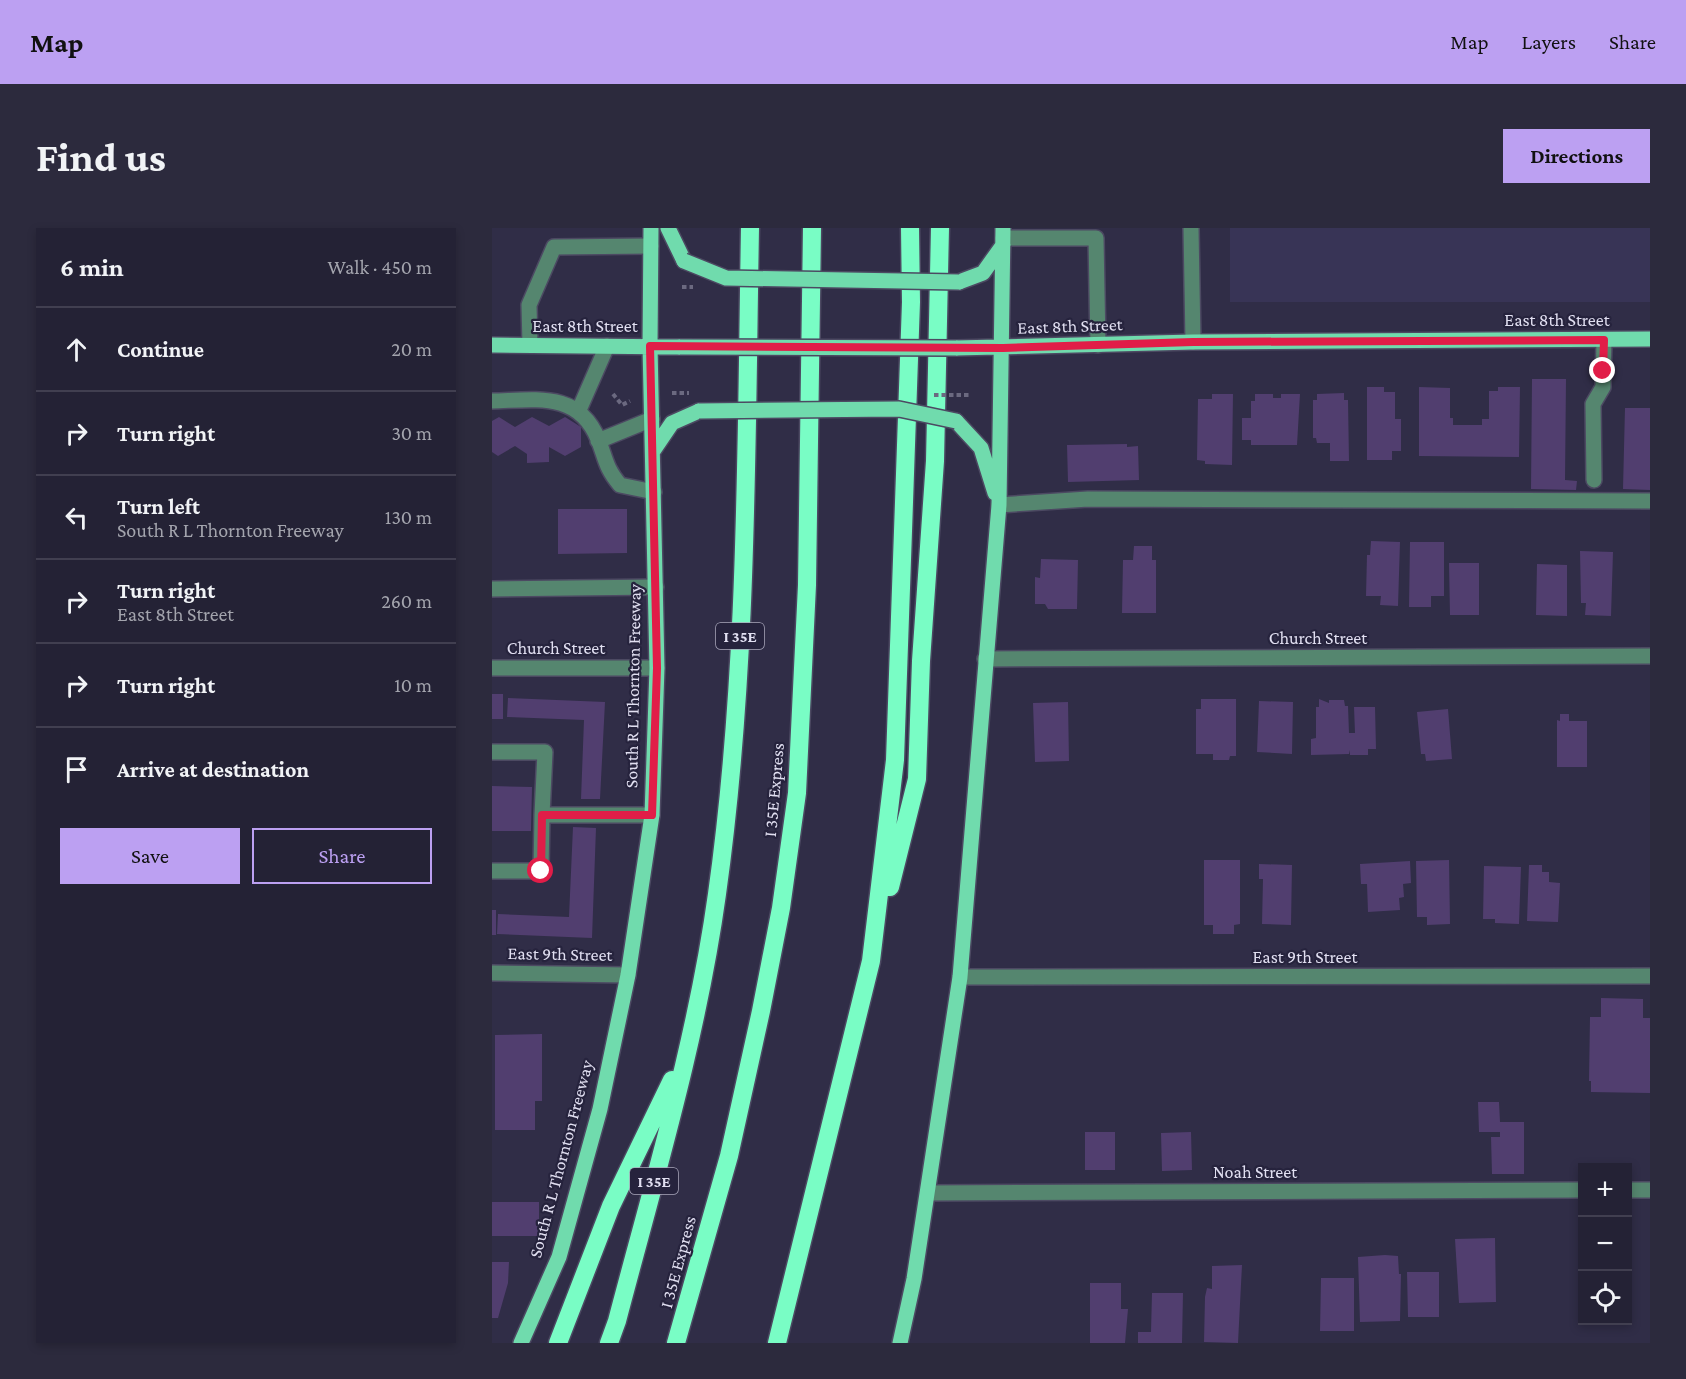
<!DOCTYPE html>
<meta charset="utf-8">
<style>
:root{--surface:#242235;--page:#2c2a3d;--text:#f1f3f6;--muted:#a3a4ad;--line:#413f50;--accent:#bca0f2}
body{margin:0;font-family:"Crimson Pro",serif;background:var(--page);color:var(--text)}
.controls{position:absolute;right:18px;bottom:18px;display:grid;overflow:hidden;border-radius:0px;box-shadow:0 3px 9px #0003}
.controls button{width:54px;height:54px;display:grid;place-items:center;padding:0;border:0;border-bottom:2px solid var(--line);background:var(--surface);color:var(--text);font:30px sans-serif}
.stop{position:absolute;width:18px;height:18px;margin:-14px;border:4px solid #e11d48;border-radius:50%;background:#fff}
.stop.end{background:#e11d48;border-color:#fff;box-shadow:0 2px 6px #0008}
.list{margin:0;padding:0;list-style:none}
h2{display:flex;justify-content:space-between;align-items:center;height:78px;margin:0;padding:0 24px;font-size:26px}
h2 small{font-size:20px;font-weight:400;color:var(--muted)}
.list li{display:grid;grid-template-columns:39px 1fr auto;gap:18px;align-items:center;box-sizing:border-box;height:84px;padding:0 24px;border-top:2px solid var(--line)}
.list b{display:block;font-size:22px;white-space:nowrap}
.list p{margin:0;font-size:20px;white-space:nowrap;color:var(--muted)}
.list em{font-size:20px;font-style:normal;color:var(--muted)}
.actions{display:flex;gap:12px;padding:18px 24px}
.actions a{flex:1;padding:14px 0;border:2px solid var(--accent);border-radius:0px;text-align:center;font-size:21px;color:var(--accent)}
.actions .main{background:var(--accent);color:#111}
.icon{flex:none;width:33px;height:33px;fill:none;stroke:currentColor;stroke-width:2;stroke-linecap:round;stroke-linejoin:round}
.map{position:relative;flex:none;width:1158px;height:1115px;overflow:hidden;border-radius:0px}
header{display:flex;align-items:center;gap:36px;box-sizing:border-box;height:84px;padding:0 30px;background:var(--accent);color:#111}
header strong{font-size:28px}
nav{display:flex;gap:33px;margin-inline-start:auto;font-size:21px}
.intro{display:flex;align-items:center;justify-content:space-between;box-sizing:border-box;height:144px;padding:0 36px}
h1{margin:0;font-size:42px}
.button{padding:15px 27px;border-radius:0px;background:var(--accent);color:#111;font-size:21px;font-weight:700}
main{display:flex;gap:36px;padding:0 36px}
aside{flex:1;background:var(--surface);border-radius:0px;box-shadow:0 3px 9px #0003}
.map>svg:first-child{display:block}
.built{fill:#383456}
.building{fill:#513e6f}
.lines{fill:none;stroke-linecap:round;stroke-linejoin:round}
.minor-casing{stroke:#4c4962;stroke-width:18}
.major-casing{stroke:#4c4962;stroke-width:18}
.highway-casing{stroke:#4c4962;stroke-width:21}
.path{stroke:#6b6980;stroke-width:4;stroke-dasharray:4.5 3;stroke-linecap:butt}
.minor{stroke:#55866f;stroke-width:15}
.major{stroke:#70dbad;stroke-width:15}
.highway{stroke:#79fdc5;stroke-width:18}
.major-bridge-casing{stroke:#4c4962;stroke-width:18;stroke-linecap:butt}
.path-bridge{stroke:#6b6980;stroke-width:4;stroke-dasharray:4.5 3;stroke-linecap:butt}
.major-bridge{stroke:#70dbad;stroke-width:15}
.route{stroke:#e11d48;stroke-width:8}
.labels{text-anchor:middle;stroke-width:4.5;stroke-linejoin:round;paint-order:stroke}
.shield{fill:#26233d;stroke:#a9a7bb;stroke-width:1.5}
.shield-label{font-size:16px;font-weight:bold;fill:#e1dff1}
.street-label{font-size:18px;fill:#e1dff1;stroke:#26233d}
</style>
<header>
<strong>Map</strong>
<nav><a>Map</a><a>Layers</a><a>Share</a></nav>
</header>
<div class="intro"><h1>Find us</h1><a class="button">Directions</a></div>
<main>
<aside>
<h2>6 min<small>Walk · 450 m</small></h2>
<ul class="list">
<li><svg class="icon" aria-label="ahead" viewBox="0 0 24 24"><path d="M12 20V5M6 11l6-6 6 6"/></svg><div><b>Continue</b></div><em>20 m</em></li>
<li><svg class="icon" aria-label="right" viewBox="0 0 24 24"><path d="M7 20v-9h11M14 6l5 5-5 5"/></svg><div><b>Turn right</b></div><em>30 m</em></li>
<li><svg class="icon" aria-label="left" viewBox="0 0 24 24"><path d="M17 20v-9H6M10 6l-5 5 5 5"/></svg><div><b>Turn left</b><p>South R L Thornton Freeway</p></div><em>130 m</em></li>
<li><svg class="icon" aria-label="right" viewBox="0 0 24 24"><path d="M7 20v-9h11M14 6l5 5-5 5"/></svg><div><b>Turn right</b><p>East 8th Street</p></div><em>260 m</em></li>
<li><svg class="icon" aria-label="right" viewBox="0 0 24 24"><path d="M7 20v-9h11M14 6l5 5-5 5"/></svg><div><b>Turn right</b></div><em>10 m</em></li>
<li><svg class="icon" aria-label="arrive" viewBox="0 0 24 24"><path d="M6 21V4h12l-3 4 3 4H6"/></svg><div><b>Arrive at destination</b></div></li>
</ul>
<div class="actions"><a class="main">Save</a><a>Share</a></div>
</aside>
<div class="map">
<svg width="1158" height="1115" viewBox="0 0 1158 1115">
<rect width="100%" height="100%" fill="#302d47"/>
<path class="built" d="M738,0H1158V74H738Z"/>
<path class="building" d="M1040,151H1074L1073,252L1085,253L1084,262L1039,261Z
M875,159H892V164H903V191H909V223H900V232H875Z
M927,159L958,160V190H961V197H990V191H997V163H1006V159H1028L1027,229L927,228Z
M852,165V172H856L857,233H838V215H825L824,210H821V172H825V166Z
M720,166H741L740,237L713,236V233L705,232L706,171H720Z
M763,166H781V170H789V166H808L805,217H759V212H750V190H759V173H763Z
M1133,180H1158V262L1131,261Z
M7,189L23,199L40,189L57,198L73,189L89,199V219L73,228L57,219V234L35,235V226L23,218L6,228L0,224V193Z
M635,216V219L646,218L647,252L576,254L575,217Z
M66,281H135V325L66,326Z
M879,313L908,314L906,378L888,377L889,368H874L875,327H878Z
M918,314H952V368H939V379H917Z
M642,318H660V332H664V385H630L631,332H641Z
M1088,323L1121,324L1119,388L1093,387L1094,375H1089Z
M549,331L586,332L585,381H556L553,376H543V349L548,350Z
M957,335H987V387H958Z
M1045,336L1075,337V388L1044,387Z
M0,466H11V491H0Z
M16,470L113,474L108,571H89L92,492L15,489Z
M709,471H744V528H738L737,532H721V526H704V481H709Z
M827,471L837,475V472H852L853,478H856L857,505H863L862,479H883L884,521H876V527H858V522L857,526L819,527V511L824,510V479H827Z
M767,473L801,474L800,526L765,524Z
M576,474L577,533L543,534L541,475Z
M956,481L960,531L934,533L933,526H929L925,484Z
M1068,486H1077V493H1095V539H1065V492L1068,493Z
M0,558L40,559L39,603H0Z
M81,599L104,600L100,710L5,706L6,686L77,689Z
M712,632H748V696L742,697V706H721V697H712Z
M957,632L958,696L935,697V689H925L924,633Z
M918,633L919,655L911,656L912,669L907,670L908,682L876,684L875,656H869L868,636Z
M767,636L800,637L799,697L770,696L771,651H767Z
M1037,637H1050V644H1057V654L1068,655L1066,694L1035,693Z
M992,638L1029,639L1027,696L1003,695V691H991Z
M0,682H4V707H0Z
M1109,770L1151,771V790H1158V865L1099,864V853H1097L1098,789H1109Z
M50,806V873H43V902H3V807Z
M986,874H1007L1008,894H1032V946H1000L999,909H1008V904H987Z
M593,904H623V942H593Z
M699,904L700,942L670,943L669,905Z
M0,974H47V1008H0Z
M1003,1010L1004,1074L967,1075L963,1011Z
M893,1027L906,1028L907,1046H909L908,1093L868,1094L866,1029Z
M0,1034H17L16,1055L6,1090H0Z
M750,1037L746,1115L712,1114L713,1069L715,1060L720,1061V1038Z
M915,1044H947V1089H916Z
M829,1050H862V1103H828Z
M598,1055H629V1081H636L633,1115H598Z
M660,1065H691L690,1115H646V1104H659Z"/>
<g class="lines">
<defs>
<path id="minor" d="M699,0L701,114
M511,10H604L606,117
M38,117L37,77L62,19L159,18
M0,173C44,172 86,163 106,211C114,231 113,239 128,257L162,264
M87,182L115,118
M106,213L160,191
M1102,252L1101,176L1111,159L1112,112
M507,277L596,271L1158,273
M0,361L164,359
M493,431L1158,428
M0,440H165
M0,524H53L50,587H160
M0,643H49L50,587
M0,745L136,747
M468,749L1158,748
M1136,962H1158
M436,965L1090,962"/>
<path id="major" d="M176,0L192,33
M467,54L491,45L511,17
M0,117L188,119
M464,120L701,114L1158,111
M464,193L489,220L503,265
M161,223L180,195L207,183
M29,1115L67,1029L108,881L136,747L160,587L165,440L158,118L159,0
M408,1115L422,1051L468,749L507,277L511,0"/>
<path id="highway" d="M398,659L425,551L429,433L443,233L448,0
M66,1115L119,978L180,852
M117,1115L125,1093C162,952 205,811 225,666C256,445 254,222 258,0
M184,1115L237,928L269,783L289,680L305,565L315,357L320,0
M285,1115L379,733L403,532L419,74L418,0"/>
</defs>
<use href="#minor" class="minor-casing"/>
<use href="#major" class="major-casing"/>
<use href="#highway" class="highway-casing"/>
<path class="path" d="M121,166L130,177L138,173"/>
<use href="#minor" class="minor"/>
<use href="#major" class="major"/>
<use href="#highway" class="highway"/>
<defs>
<path id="major-bridge" d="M192,33L234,50L467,54
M188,119L464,120
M207,183L407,181L464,193"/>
</defs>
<use href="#major-bridge" class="major-bridge-casing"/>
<path class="path-bridge" d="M190,59H201
M180,165H197
M442,167H477"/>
<use href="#major-bridge" class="major-bridge"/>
</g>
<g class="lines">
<path class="route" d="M49,643L50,587H160L165,440L158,118L511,120L701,114L1112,112L1111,143"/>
</g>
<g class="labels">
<g class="shield">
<rect x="224" y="395" width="48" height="26" rx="4.5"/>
<rect x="138" y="940" width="48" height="26" rx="4.5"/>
</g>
<g class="shield-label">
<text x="248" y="414">I 35E</text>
<text x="162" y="959">I 35E</text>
</g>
<g class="street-label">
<text x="1065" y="98">East 8th Street</text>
<text x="93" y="104">East 8th Street</text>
<text transform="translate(578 98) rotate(-2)" y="6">East 8th Street</text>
<text x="826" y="416">Church Street</text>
<text x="64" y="426">Church Street</text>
<text transform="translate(141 458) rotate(-89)" y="6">South R L Thornton Freeway</text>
<text transform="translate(282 562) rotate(-85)" y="6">I 35E Express</text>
<text transform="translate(68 726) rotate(1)" y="6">East 9th Street</text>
<text x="813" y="735">East 9th Street</text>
<text transform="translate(69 931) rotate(-75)" y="6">South R L Thornton Freeway</text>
<text x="763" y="950">Noah Street</text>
<text transform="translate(186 1034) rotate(-75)" y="6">I 35E Express</text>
</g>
</g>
</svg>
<div class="controls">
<button>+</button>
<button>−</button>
<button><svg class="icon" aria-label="locate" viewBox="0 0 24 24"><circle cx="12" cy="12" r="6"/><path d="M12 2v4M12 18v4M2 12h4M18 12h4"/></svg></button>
</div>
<div class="stop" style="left:49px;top:643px"></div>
<div class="stop end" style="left:1111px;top:143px"></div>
</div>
</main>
